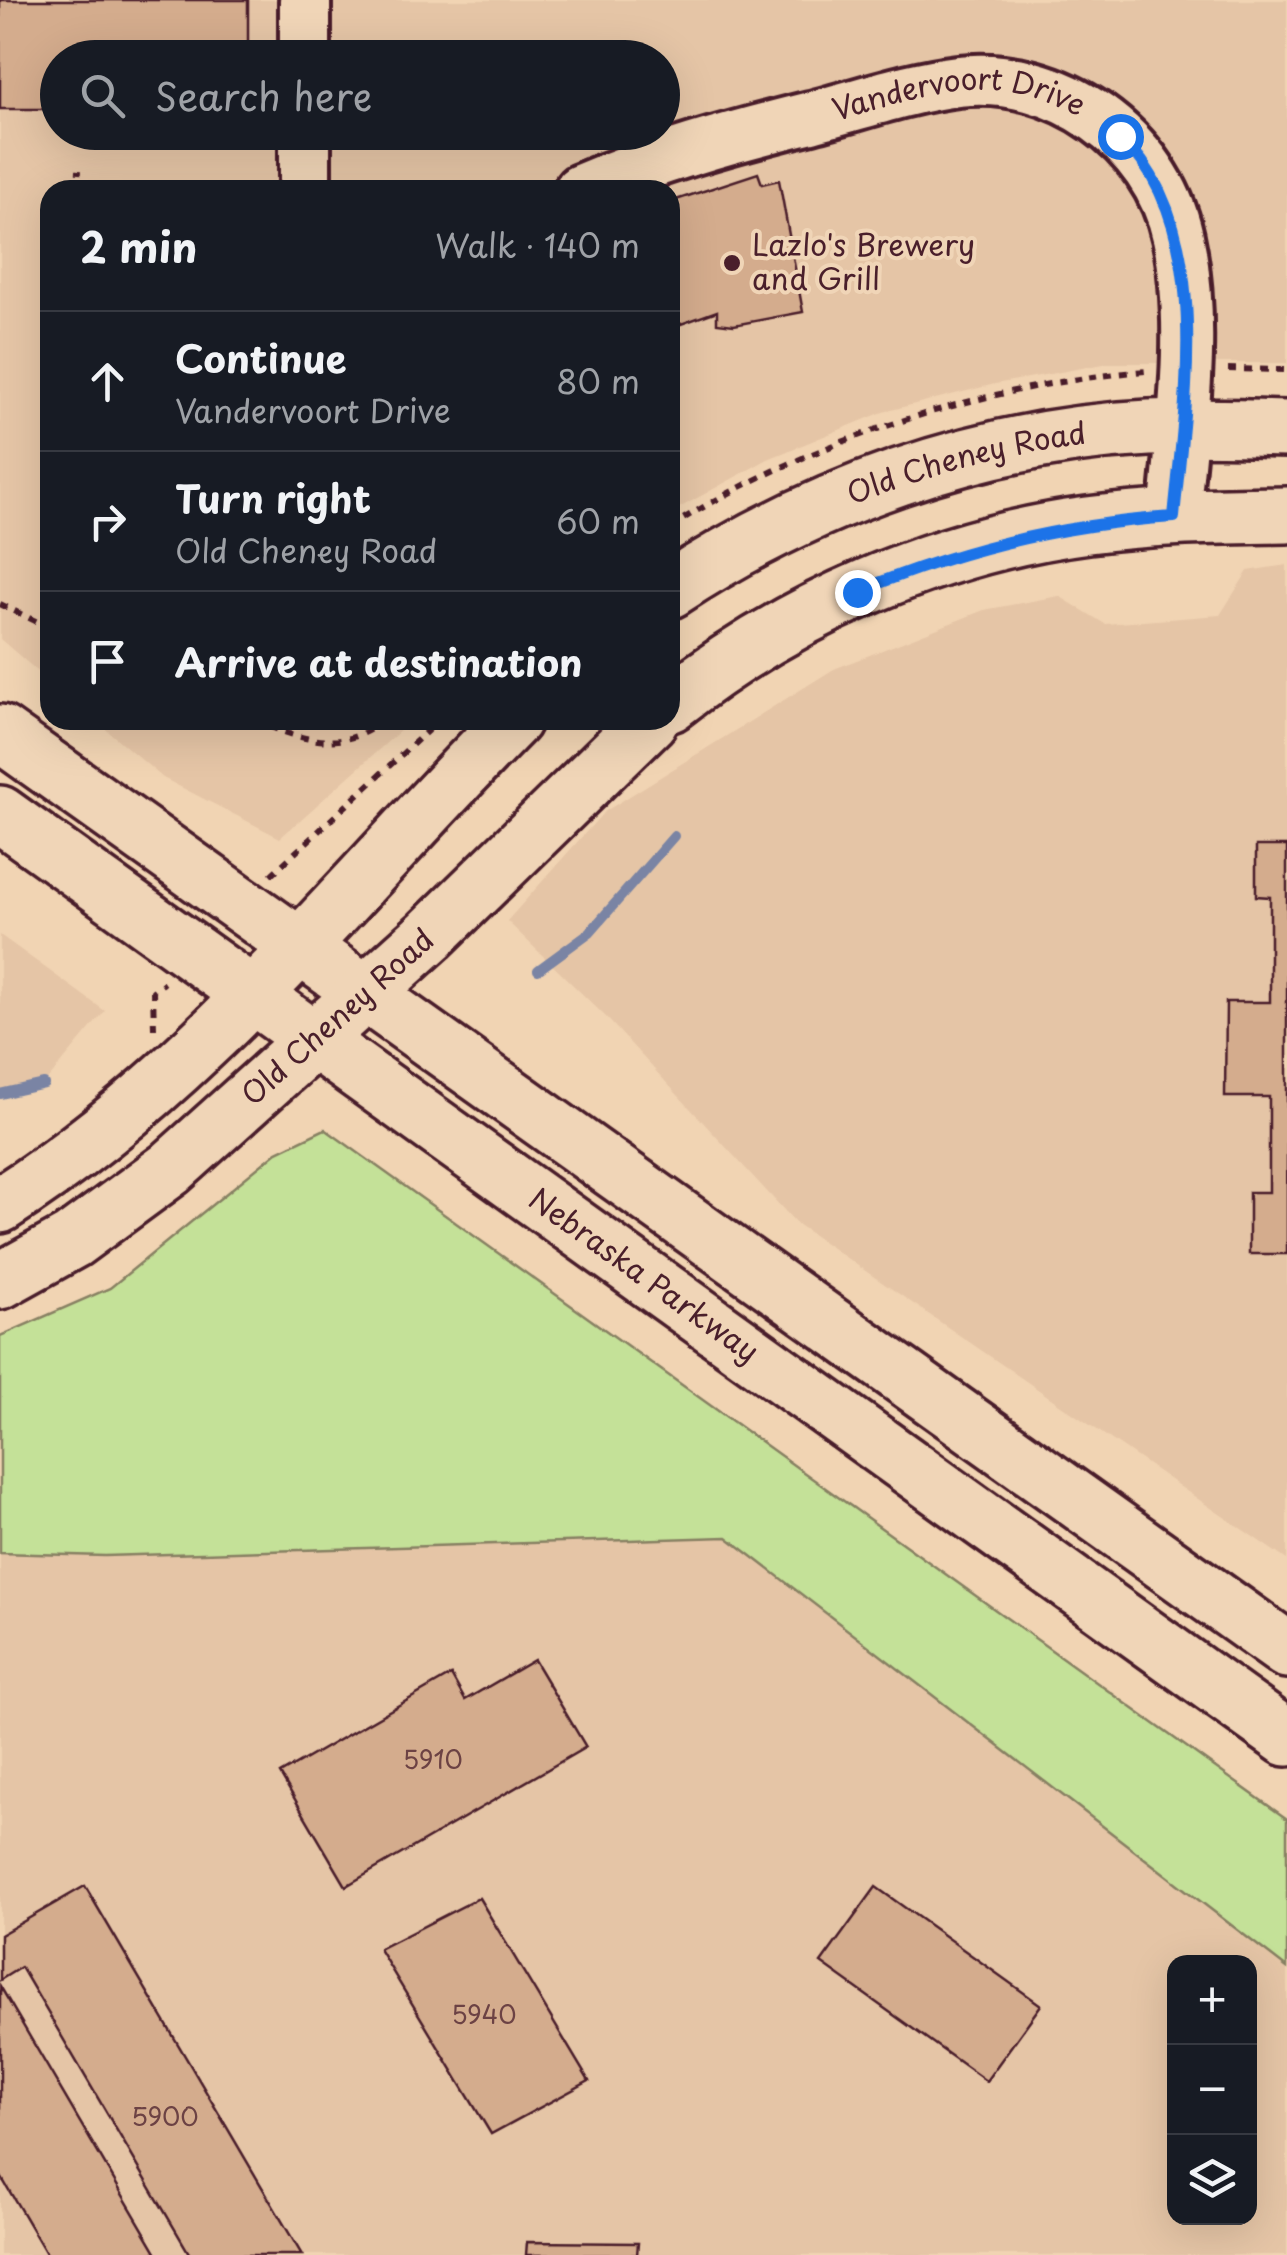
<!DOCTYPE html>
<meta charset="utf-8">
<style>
:root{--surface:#171b24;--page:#242831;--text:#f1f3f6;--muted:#9ea1a6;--line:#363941}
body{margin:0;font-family:"Playpen Sans",sans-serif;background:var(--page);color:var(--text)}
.controls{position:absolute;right:30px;bottom:30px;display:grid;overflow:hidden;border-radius:20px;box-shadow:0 10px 40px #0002}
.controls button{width:90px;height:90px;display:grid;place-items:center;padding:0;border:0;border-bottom:2px solid var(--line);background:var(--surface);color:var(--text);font:50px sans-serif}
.stop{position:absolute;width:30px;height:30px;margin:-22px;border:8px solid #1a73e8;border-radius:50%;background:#fff}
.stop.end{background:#1a73e8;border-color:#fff;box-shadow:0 2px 10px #0008}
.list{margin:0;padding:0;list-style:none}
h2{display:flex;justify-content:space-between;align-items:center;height:130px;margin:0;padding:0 40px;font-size:42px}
h2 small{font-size:32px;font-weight:400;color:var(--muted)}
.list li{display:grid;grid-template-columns:65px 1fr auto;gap:30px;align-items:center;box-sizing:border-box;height:140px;padding:0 40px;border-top:2px solid var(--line)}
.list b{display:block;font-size:38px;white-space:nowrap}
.list p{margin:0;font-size:32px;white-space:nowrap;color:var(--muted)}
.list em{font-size:32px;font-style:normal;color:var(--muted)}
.icon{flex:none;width:55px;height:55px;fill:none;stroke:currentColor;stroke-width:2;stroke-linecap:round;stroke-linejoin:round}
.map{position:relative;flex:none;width:1287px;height:2255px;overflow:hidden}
.search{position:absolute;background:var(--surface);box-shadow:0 10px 40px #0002;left:40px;top:40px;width:640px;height:110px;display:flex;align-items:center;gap:25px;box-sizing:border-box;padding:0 35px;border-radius:55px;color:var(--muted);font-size:38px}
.panel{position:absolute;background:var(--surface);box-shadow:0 10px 40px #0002;left:40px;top:180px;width:640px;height:550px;border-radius:30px}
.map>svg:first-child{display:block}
.built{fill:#e5c5a6;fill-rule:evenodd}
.green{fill:#c4e198;stroke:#878062;stroke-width:2.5}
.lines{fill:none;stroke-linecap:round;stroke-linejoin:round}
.stream{stroke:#7a84a4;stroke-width:10}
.building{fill:#d4ac8d;stroke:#4a1f2b;stroke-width:2.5}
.minor-casing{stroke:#4a1f2b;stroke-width:58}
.major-casing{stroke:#4a1f2b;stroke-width:62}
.path{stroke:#4a1f2b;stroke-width:6;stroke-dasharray:8 8;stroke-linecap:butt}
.minor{stroke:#f0d5b7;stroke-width:50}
.major{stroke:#f0d5b7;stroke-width:55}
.route{stroke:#1a73e8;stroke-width:12}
.poi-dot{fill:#4a1f2b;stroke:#f0d5b7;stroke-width:4}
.labels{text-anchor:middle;stroke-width:8;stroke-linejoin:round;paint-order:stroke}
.number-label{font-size:25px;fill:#6c4244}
.street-label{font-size:30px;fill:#4a1f2b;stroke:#f0d5b7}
.poi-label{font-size:30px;fill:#4a1f2b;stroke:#f0d5b7;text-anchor:start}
</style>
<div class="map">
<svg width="1287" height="2255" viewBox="0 0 1287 2255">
<rect width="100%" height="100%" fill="#f1d4b3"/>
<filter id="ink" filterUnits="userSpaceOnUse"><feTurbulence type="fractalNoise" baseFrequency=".01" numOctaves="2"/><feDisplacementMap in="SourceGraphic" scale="20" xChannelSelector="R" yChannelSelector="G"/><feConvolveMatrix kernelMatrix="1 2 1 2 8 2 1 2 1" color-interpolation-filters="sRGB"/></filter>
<g filter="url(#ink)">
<path class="built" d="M0,0H1287V363H1109L995,384L883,412L768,459L670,513V190H50V682L0,639ZM58,58H662V132H58Z
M1287,565V1560L797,1224L605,1016L507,921L604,812L834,669L984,610L1059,596L1105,624L1220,615L1248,571Z
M95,720H412L280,838L163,778Z
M0,935L105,1011L44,1084L0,1094Z
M715,1522L1287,1880V2255H0V1541ZM1174,1962H1250V2218H1174Z"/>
<path class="green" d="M325,1129L1287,1819V1968L727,1537L105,1556L0,1553V1336L110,1288L277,1152Z"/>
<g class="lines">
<path class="stream" d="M538,970L590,932L674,836
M0,1094L44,1084"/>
</g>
<path class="building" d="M0,0H248V58H58V109H0Z
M758,173L762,184L779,180L803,312L734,325L717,323V311L670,328V202Z
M1256,846H1287V1254H1249V1192H1269V1097H1225L1226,1002H1270V897L1256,896Z
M534,1660L586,1747L346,1886L280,1774L451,1675L465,1700Z
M85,1886L302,2255H190L21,1967L0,1980V1935Z
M876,1887L1041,2005L986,2081L821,1963Z
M479,1898L589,2081L491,2134L379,1949Z
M0,1986L158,2255H47L0,2175Z
M527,2242L638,2243L637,2255H526Z"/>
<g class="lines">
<defs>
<g id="minor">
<path d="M305,0V58"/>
<path d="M305,132V190"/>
<path id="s1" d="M580,190C655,158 731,137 811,117C859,105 908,87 958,81C1057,69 1157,139 1178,237C1197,324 1182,429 1174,517"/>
</g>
<g id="major">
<path id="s2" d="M670,590C811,497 980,436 1149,428C1195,426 1241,428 1287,429"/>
<path d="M670,704C789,610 937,545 1088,525C1154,516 1221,516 1287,515"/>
<path d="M0,733L1287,1650"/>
<path id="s3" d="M0,814L1287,1738"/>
<path d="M0,1205C200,1079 348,887 513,720"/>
<path id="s4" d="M0,1281L72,1241L170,1169L430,935L650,720"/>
</g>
</defs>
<use href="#minor" class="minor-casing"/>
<use href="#major" class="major-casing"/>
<path class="path" d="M78,190L79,170
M1228,369L1287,370
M670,527C807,441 984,385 1146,371
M0,604L50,628
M255,720C299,740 343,754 383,720
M271,875L439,720
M154,1029L153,991L164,983"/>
<use href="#minor" class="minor"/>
<use href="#major" class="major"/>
</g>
</g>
<g class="lines" filter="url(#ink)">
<path class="route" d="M857,592C959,549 1063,524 1174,517C1185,399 1215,226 1120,136"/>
</g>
<circle class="poi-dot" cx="732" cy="263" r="10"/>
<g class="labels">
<g class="number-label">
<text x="433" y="1769">5910</text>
<text x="484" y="2024">5940</text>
<text x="165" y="2126">5900</text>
</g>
<g class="street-label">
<text dy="10" stroke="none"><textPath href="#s1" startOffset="395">Vandervoort Drive</textPath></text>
<text dy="10" stroke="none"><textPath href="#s2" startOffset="325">Old Cheney Road</textPath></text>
<text dy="10" stroke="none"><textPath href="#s4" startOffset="430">Old Cheney Road</textPath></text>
<text dy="10" stroke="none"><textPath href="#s3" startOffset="792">Nebraska Parkway</textPath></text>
</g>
<g class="poi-label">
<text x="752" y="256">Lazlo's Brewery<tspan x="752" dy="34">and Grill</tspan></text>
</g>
</g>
</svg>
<div class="controls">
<button>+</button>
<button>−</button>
<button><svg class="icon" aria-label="layers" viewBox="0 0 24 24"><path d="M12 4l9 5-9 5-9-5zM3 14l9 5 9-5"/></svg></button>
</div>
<div class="stop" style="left:1120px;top:136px"></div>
<div class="stop end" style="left:857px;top:592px"></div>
<div class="search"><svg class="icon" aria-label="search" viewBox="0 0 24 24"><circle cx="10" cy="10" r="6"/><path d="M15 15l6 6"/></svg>Search here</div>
<section class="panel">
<h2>2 min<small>Walk · 140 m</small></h2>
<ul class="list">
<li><svg class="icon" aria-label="ahead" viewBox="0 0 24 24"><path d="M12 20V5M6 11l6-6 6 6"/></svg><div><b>Continue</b><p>Vandervoort Drive</p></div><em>80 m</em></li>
<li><svg class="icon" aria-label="right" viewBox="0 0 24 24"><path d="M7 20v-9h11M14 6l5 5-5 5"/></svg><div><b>Turn right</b><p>Old Cheney Road</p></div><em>60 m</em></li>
<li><svg class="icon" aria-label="arrive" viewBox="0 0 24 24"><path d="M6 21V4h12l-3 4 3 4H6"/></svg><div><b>Arrive at destination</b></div></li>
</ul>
</section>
</div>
